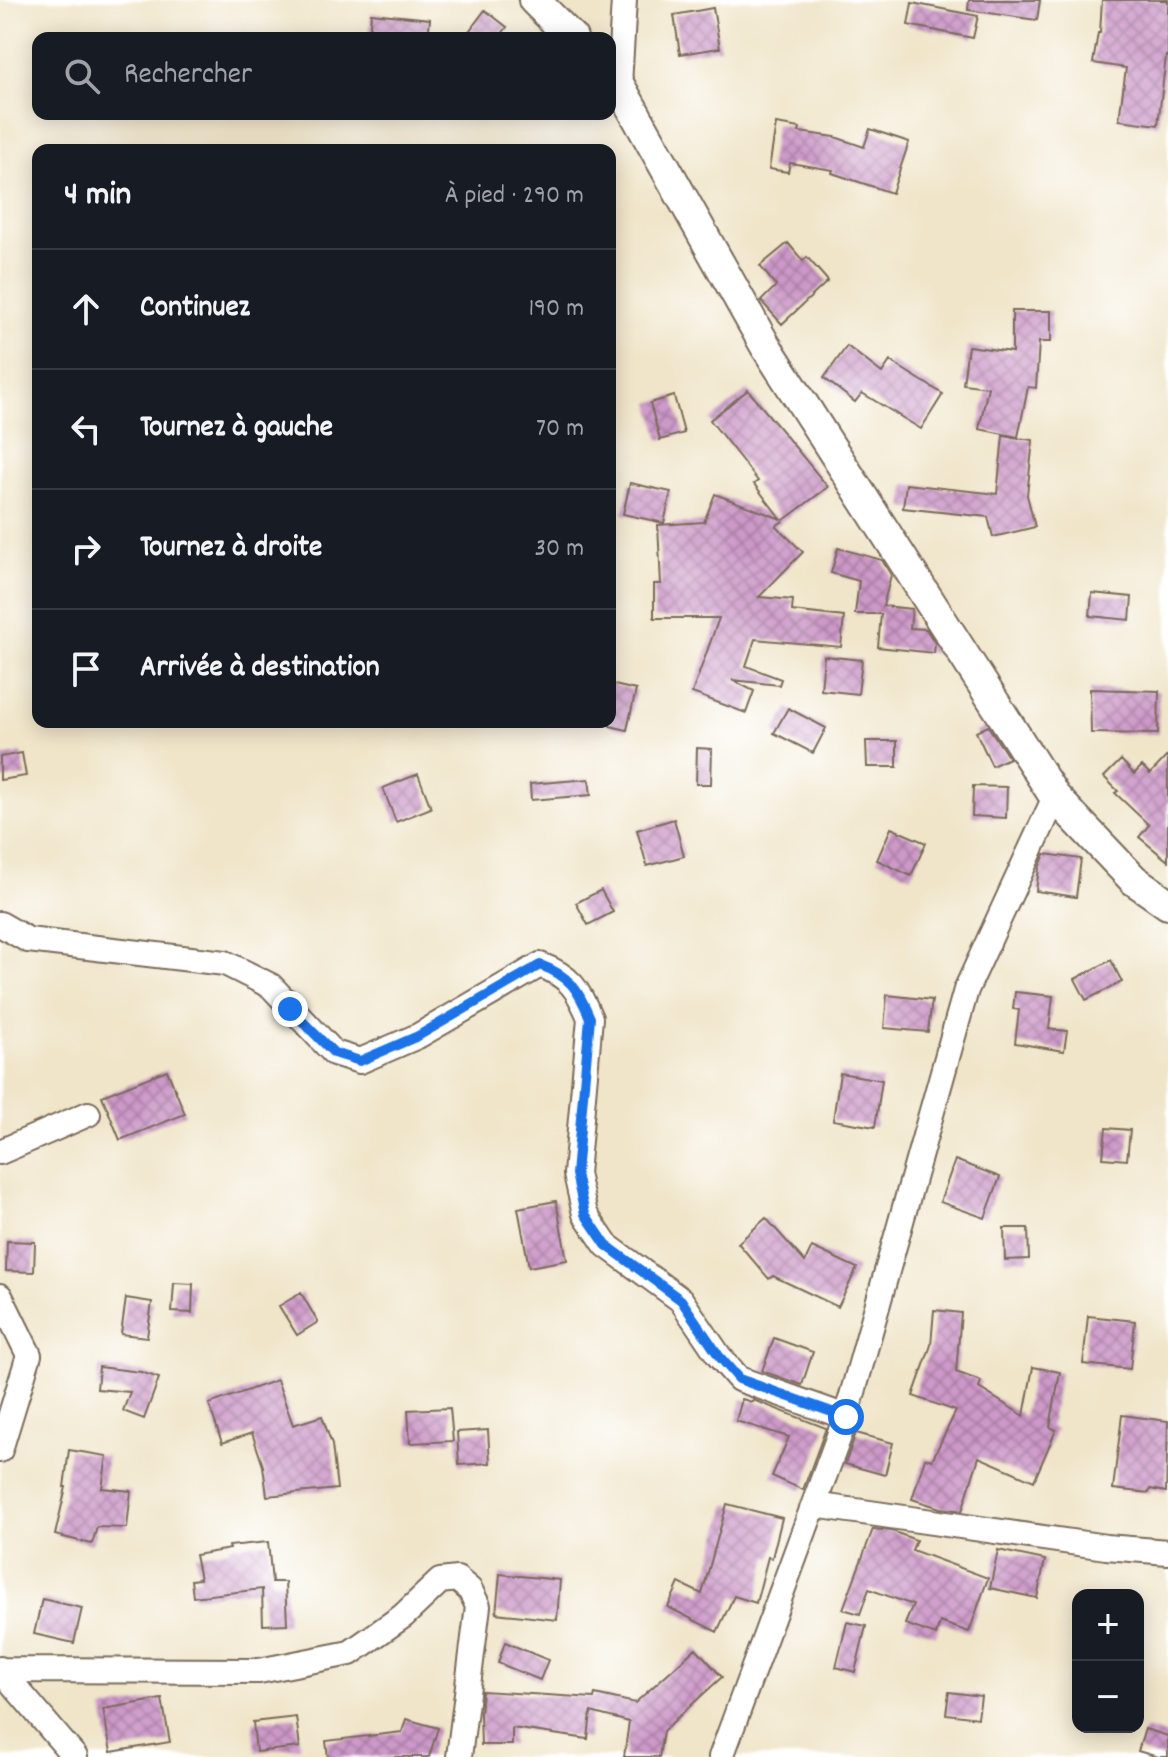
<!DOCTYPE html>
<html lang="fr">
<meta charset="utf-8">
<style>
:root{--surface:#171b24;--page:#20242c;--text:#f1f3f6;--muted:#9ea1a6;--line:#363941}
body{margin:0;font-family:Dekko,sans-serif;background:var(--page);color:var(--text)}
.controls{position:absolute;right:24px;bottom:24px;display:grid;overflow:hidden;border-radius:16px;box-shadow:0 4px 20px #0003}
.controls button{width:72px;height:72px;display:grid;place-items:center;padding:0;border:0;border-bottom:2px solid var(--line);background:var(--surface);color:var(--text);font:40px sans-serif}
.stop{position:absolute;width:24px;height:24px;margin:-18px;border:6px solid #1a73e8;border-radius:50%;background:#fff}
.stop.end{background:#1a73e8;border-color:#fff;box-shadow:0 2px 8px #0008}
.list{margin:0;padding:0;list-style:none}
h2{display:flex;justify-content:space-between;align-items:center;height:104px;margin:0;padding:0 32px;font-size:34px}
h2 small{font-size:26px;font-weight:400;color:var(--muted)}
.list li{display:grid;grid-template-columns:52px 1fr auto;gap:24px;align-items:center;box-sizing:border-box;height:120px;padding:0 32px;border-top:2px solid var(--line)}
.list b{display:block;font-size:30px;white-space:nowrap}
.list em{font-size:26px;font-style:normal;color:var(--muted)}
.icon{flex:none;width:44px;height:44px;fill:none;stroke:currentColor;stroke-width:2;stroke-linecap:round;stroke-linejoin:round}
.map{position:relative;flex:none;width:1168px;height:1757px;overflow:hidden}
.search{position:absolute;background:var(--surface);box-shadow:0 4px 20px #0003;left:32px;top:32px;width:584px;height:88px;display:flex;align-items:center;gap:20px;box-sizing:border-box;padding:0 28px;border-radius:16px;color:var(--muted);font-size:30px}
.panel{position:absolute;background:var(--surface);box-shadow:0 4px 20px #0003;left:32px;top:144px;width:584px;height:584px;border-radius:16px}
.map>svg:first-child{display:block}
.building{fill:url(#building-cross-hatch)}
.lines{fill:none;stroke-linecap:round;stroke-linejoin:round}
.minor-casing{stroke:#7a6b5a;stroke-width:28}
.tertiary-casing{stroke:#7a6b5a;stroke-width:34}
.minor{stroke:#fff;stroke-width:24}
.tertiary{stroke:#fff;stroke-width:30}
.route{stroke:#1a73e8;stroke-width:10}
</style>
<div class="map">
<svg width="1168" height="1757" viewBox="0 0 1168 1757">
<defs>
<pattern id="building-cross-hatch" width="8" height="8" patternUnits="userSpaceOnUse" patternTransform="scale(2)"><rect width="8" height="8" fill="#cd99c9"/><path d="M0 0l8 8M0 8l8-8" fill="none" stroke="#a87da3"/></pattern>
</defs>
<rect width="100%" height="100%" fill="#fff"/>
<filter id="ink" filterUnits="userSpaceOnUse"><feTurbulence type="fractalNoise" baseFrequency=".0125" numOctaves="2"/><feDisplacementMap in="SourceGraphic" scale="16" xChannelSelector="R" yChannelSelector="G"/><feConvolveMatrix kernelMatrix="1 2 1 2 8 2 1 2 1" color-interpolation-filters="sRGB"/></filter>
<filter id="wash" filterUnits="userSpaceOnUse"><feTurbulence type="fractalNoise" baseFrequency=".006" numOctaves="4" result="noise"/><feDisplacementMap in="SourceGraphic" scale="32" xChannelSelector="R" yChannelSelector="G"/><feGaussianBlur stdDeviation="1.8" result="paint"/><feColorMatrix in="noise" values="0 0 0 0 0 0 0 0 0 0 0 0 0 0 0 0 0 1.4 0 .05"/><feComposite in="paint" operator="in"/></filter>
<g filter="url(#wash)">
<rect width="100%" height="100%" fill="#f0e5c9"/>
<g id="blocks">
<path class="building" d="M969,0H1040L1037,20L968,10Z
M1102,0H1168V57L1166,56L1158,125L1119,120L1126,68L1093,63L1098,33H1100Z
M912,3L978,16L973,38L908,25Z
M713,8L720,48L680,54L674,15Z
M485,10L507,27L499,38H464Z
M371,13L430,19L428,38H369Z
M776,124L800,128L799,132L835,137L864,147L870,129L909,142L892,193L832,173L833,170L790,163L788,172L769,169Z
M788,243L803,261L807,257L828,281L782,324L761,301L776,286L760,266Z
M1012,311H1051V342H1039L1036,388L1028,387L1018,437L979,429L988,387L963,384L968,346L1012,352Z
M847,346L882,373L890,361L943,394L921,429L862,393L855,402L824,378Z
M748,390L828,487L776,526L803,552L759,597L793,600L792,611L844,617L841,647L755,639L746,666L781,679L779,685L732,680L754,691L746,713L692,693L719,618H654V584H661L658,525L704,522L715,494L781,519L754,484L758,481L710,420Z
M674,396L684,433L660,440L650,403Z
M1003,436L1033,440L1027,495L1035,527L993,537L988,517L903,508L906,484L997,494Z
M630,483L671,492L664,523L623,514Z
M838,548L882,560L891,575L883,606L912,609L910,628L926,629L935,643L934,653L878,647L881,614H855L859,581L831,573Z
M1092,593L1132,597L1130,620L1090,616Z
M824,656L862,660L858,694L821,690Z
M610,684L636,690L627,730L610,726Z
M1090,689L1159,691L1158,734L1091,733Z
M788,708L826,728L813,753L774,733Z
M988,726L1009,758L992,766L976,732Z
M866,741H897V767H867Z
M697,748L712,749L711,784H696Z
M22,753L26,776L0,780V757Z
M1168,755V861L1139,837L1149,825L1115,793L1118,791L1104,777L1121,760L1134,774L1142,766L1150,774Z
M418,774L431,808L396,822L383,788Z
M589,779L591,795L531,800L530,784Z
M973,786L1007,787L1006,818L972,816Z
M674,819L684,856L647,866L637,830Z
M891,828L926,843L911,876L877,860Z
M1045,854L1081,859L1076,897L1036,891L1039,868Z
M601,890L613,912L588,925L576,903Z
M1111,960L1122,982L1086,1000L1075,979Z
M1015,992L1053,996L1049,1029L1067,1031L1064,1051L1015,1043L1019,1010L1013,1009Z
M887,995L932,1000L928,1032L884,1028Z
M167,1070L185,1114L120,1140L102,1096Z
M840,1073L882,1080L875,1127L833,1120Z
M1106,1128L1130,1130L1127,1160L1103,1158Z
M955,1160L1000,1177L985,1218L940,1202Z
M556,1201L567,1260L529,1267L518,1208Z
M766,1218L805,1262L812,1247L857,1268L838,1307L773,1276L769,1279L738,1243Z
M1004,1228H1028L1029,1259L1005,1260Z
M7,1241L35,1242L34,1272L6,1271Z
M174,1283L193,1284L192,1313L172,1312Z
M301,1293L318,1322L297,1335L279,1306Z
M126,1298L152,1302L147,1337L121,1334Z
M934,1310L961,1313L956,1372L981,1381L979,1388L1024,1416L1033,1367L1060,1372L1050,1427L1056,1430L1034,1481L979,1457L962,1511L940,1508L912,1499L925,1458L932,1460L956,1411L913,1396L931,1345Z
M1088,1316L1135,1321L1130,1369L1083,1364Z
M774,1338L813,1352L802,1385L762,1371Z
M99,1367L141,1372L159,1378L144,1419L123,1411L130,1392L97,1389Z
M277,1380L293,1425L322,1416L332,1445L337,1489L267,1496L263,1466L252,1433L222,1443L209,1404Z
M742,1399L752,1402L753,1400L826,1428L803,1490L772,1476L789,1437L736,1421Z
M450,1408L453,1441L410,1443L408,1410Z
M1122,1415L1168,1421L1166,1492L1150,1489L1149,1493L1113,1489Z
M488,1430L490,1463L459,1465L457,1432Z
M856,1433L893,1443L885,1475L845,1464Z
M69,1450L107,1456L102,1488L131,1491L127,1528L97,1527L92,1544L55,1535L66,1487H64Z
M727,1504L782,1518L772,1558L768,1557L756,1603L734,1596L717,1632L668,1607L679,1583L702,1594Z
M873,1529L892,1531L916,1540L912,1550L988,1578L969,1632L940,1622L936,1635L905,1624L913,1605L869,1589L860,1614L843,1609Z
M268,1542L272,1582H285L287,1624L263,1625L262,1589L193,1597L191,1580L200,1579L195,1555L230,1549L229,1546Z
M998,1550L1045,1560L1037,1598L990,1588Z
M500,1574L560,1580L557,1620L496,1613Z
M42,1599L82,1608L74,1643L34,1634Z
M847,1622L866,1626L855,1672L836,1667Z
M505,1642L548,1660L540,1680L498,1663Z
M696,1648L722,1677L663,1731L659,1757H624L629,1722L591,1712L588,1739L512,1728V1745H481L480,1714L482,1691L594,1698L595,1694L635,1703Z
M949,1692L981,1696L978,1718L946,1714Z
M162,1699L170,1742L111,1752L103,1709Z
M296,1717L300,1747L256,1752L253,1722Z
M406,1719L438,1728L429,1757H328L326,1741L402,1732Z
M1145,1729L1168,1736V1757H1158L1138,1751Z"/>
</g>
</g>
<g filter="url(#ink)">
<use href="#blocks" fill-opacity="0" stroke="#7a6b5a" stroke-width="2"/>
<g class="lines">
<defs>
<path id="minor" d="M619,85L624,0
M0,924L28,940L225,963L271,986L334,1053L360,1061L418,1036L540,965C570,976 578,989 590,1018L576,1174L585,1214L606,1245L681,1300L719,1356L739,1379L846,1417
M0,1152L88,1114
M0,1296L29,1355L0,1450
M814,1505L1106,1547L1168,1552
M0,1669L75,1757
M3,1670L259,1671L350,1653L403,1616L440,1581L457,1579L470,1590L478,1606L459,1757
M721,1757L846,1417L966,990L1055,797"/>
<path id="tertiary" d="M534,0L572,38
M610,75L619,85L765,345L1055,797L1134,880L1168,904"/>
</defs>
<use href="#minor" class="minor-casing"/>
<use href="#tertiary" class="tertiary-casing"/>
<use href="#minor" class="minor"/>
<use href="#tertiary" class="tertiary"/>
</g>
</g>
<g class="lines" filter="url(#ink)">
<path class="route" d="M290,1009L334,1053L360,1061L418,1036L540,965C570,976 578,989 590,1018L576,1174L585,1214L606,1245L681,1300L719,1356L739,1379L846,1417"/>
</g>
</svg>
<div class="controls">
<button>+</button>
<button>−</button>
</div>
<div class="stop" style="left:846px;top:1417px"></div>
<div class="stop end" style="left:290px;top:1009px"></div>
<div class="search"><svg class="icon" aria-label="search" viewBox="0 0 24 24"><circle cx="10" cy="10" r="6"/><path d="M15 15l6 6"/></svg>Rechercher</div>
<section class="panel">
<h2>4 min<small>À pied · 290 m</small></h2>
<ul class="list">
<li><svg class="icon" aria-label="ahead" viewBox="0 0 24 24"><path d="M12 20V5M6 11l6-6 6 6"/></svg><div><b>Continuez</b></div><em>190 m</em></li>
<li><svg class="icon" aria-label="left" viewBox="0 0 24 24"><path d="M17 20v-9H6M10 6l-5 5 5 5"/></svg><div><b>Tournez à gauche</b></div><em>70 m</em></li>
<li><svg class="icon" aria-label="right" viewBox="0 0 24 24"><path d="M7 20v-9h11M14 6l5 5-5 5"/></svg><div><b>Tournez à droite</b></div><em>30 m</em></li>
<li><svg class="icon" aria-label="arrive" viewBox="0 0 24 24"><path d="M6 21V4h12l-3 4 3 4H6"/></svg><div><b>Arrivée à destination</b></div></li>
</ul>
</section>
</div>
